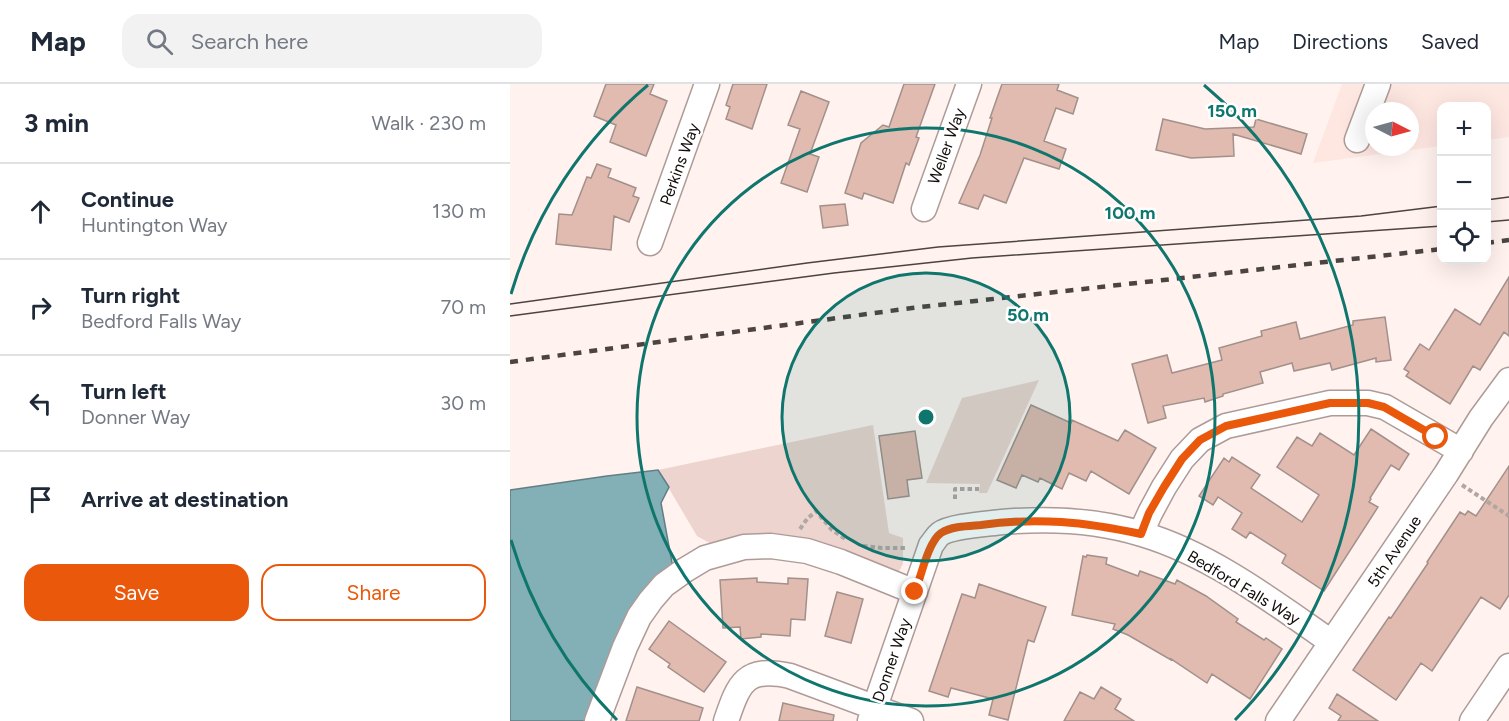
<!DOCTYPE html>
<meta charset="utf-8">
<style>
:root{--surface:#fff;--page:#f2f2f3;--text:#1f2937;--muted:#747a83;--line:#e0e1e3;--accent:#ea580c}
body{margin:0;font-family:Figtree,sans-serif;background:var(--page);color:var(--text)}
.controls{position:absolute;right:18px;top:18px;display:grid;overflow:hidden;border-radius:12px;box-shadow:0 6px 24px #0002}
.controls button{width:54px;height:54px;display:grid;place-items:center;padding:0;border:0;border-bottom:2px solid var(--line);background:var(--surface);color:var(--text);font:30px sans-serif}
.compass{position:absolute;left:855px;top:18px;width:54px;height:54px;border-radius:50%;background:var(--surface);box-shadow:0 6px 24px #0002;rotate:96deg}
.stop{position:absolute;width:18px;height:18px;margin:-14px;border:4px solid #ea580c;border-radius:50%;background:#fff}
.stop.end{background:#ea580c;border-color:#fff;box-shadow:0 2px 6px #0008}
.list{margin:0;padding:0;list-style:none}
h2{display:flex;justify-content:space-between;align-items:center;height:78px;margin:0;padding:0 24px;font-size:26px}
h2 small{font-size:20px;font-weight:400;color:var(--muted)}
.list li{display:grid;grid-template-columns:39px 1fr auto;gap:18px;align-items:center;box-sizing:border-box;height:96px;padding:0 24px;border-top:2px solid var(--line)}
.list b{display:block;font-size:22px;white-space:nowrap}
.list p{margin:0;font-size:20px;white-space:nowrap;color:var(--muted)}
.list em{font-size:20px;font-style:normal;color:var(--muted)}
.actions{display:flex;gap:12px;padding:18px 24px}
.actions a{flex:1;padding:14px 0;border:2px solid var(--accent);border-radius:18px;text-align:center;font-size:21px;color:var(--accent)}
.actions .main{background:var(--accent);color:#fff}
.icon{flex:none;width:33px;height:33px;fill:none;stroke:currentColor;stroke-width:2;stroke-linecap:round;stroke-linejoin:round}
.map{position:relative;flex:none;width:999px;height:637px;overflow:hidden}
header{display:flex;align-items:center;gap:36px;box-sizing:border-box;height:84px;padding:0 30px;background:var(--surface);border-bottom:2px solid var(--line)}
header strong{font-size:28px}
nav{display:flex;gap:33px;margin-inline-start:auto;font-size:21px}
.search{width:420px;height:54px;background:var(--page);display:flex;align-items:center;gap:15px;box-sizing:border-box;padding:0 21px;border-radius:18px;color:var(--muted);font-size:22px}
main{display:flex}
aside{flex:1;background:var(--surface)}
.map>svg:first-child{display:block}
.built{fill:#fee6e1;fill-rule:evenodd}
.green{fill:#edd4ce}
.water{fill:#83afb7;stroke:#617e83;stroke-width:1.5}
.building{fill:#e1bab0;stroke:#a2908b;stroke-width:1.5}
.lines{fill:none;stroke-linecap:round;stroke-linejoin:round}
.minor-casing{stroke:#ae9b97;stroke-width:27}
.path{stroke:#b0a6a3;stroke-width:4;stroke-dasharray:4.5 3;stroke-linecap:butt}
.minor{stroke:#fff;stroke-width:24}
.tram{stroke:#4c4442;stroke-width:1.5}
.rail{stroke:#4c4442;stroke-width:4.5;stroke-dasharray:8 8;stroke-linecap:butt}
.route{stroke:#ea580c;stroke-width:8}
.ring{fill:none;stroke:#0f766e;stroke-width:3}
.labels{text-anchor:middle;stroke-width:5;stroke-linejoin:round;paint-order:stroke}
.street-label{font-size:16px;fill:#120c0a;stroke:#fff}
.centre{fill:#0f766e;stroke:#fff;stroke-width:3}
.ring-label{font-size:18px;text-anchor:middle;font-weight:bold;fill:#0f766e;stroke:#fff;stroke-width:5;stroke-linejoin:round;paint-order:stroke}
</style>
<header>
<strong>Map</strong>
<div class="search"><svg class="icon" aria-label="search" viewBox="0 0 24 24"><circle cx="10" cy="10" r="6"/><path d="M15 15l6 6"/></svg>Search here</div>
<nav><a>Map</a><a>Directions</a><a>Saved</a></nav>
</header>
<main>
<aside>
<h2>3 min<small>Walk · 230 m</small></h2>
<ul class="list">
<li><svg class="icon" aria-label="ahead" viewBox="0 0 24 24"><path d="M12 20V5M6 11l6-6 6 6"/></svg><div><b>Continue</b><p>Huntington Way</p></div><em>130 m</em></li>
<li><svg class="icon" aria-label="right" viewBox="0 0 24 24"><path d="M7 20v-9h11M14 6l5 5-5 5"/></svg><div><b>Turn right</b><p>Bedford Falls Way</p></div><em>70 m</em></li>
<li><svg class="icon" aria-label="left" viewBox="0 0 24 24"><path d="M17 20v-9H6M10 6l-5 5 5 5"/></svg><div><b>Turn left</b><p>Donner Way</p></div><em>30 m</em></li>
<li><svg class="icon" aria-label="arrive" viewBox="0 0 24 24"><path d="M6 21V4h12l-3 4 3 4H6"/></svg><div><b>Arrive at destination</b></div></li>
</ul>
<div class="actions"><a class="main">Save</a><a>Share</a></div>
</aside>
<div class="map">
<svg width="999" height="637" viewBox="0 0 999 637">
<rect width="100%" height="100%" fill="#fff2ef"/>
<path class="built" d="M832,0H999V53L977,56L976,22H932L931,62L803,79ZM864,27H900V63H864Z"/>
<path class="green" d="M529,296L477,409H469L470,400L416,399L452,314Z
M363,341L379,449L393,454V480L388,489L203,461L187,452L148,386Z"/>
<path class="water" d="M148,386L159,403L151,419L163,484L129,515L108,550L76,637H0V406L97,392Z"/>
<path class="building" d="M96,0H144L140,10L157,17L136,72L100,58L106,41L84,32Z
M223,0H257L242,45L216,35L220,23L216,21Z
M394,0H425L406,53L409,54L399,81L396,79L383,119L354,109L352,115L335,109L351,59L373,41L379,43Z
M492,0H549L547,6L568,14L563,30L546,24L534,57L556,65L549,85L514,74L496,119L474,111L468,125L449,119L470,71L482,34H480Z
M291,7L319,18L300,70L309,73L297,108L271,99L290,45L278,41Z
M653,35L695,45L744,43L746,35L797,50L791,70L723,50L724,72L681,74L646,66Z
M87,80L101,85L98,93L126,104L123,112L129,114L119,138L104,132L101,166L46,160L49,130L62,131L77,93L81,94Z
M335,120L338,141L313,144L310,122Z
M999,193V252L994,248L970,286L963,282L940,320L896,292L899,288L894,285L910,260L919,266L945,225L970,241Z
M875,233L881,276L866,278V274L822,286L820,279L784,287L782,279L750,288L753,299L713,310V312L695,318L694,314L653,322L656,334L638,339L622,280L657,271L662,289L712,276L709,264L752,252L751,247L786,238L790,255L843,241V237Z
M521,321L561,339L562,336L608,357L615,346L646,364L619,410L581,387L576,397L559,389L552,405L530,394L528,398L512,391L506,404L487,396Z
M861,345L899,370L889,386L881,381L860,414L861,415L859,418L868,423L814,507L772,479L776,471L740,448L736,454L722,445L732,429L708,413L703,421L689,412L714,374L719,378L722,373L750,391L741,404L792,438L809,411L767,383L787,353L802,362L810,349L844,371Z
M405,347L412,394L397,396L399,412L378,415L369,352Z
M999,382V511L990,525L971,513L922,587L911,579L886,616L843,586L879,533L881,534L918,479L917,478L950,428L955,431L958,427L966,432Z
M577,471L597,474L596,480L628,492L630,487L665,500L667,496L696,512L728,535L726,538L754,556L756,554L772,565L740,615L702,590L697,599L661,575V576L618,551L603,545L605,540L562,531L573,472L576,473Z
M247,494V498L278,500V494L298,495L295,536L281,535L280,552L251,550V553L231,555L230,543L213,544L210,496Z
M469,500L536,523L524,558L518,556L498,636L479,631L483,615L441,604L438,613L419,607L452,510L465,514Z
M327,508L353,515L341,559L315,552Z
M159,537L216,578L194,608L158,583L160,580L139,565Z
M127,603L193,624L189,637H116Z
M591,603L611,615L605,625L624,637H554L570,608L584,615Z
M827,610L868,637H828L831,632L819,624Z
M273,619L324,631L323,637H269Z"/>
<g class="lines">
<defs>
<path id="minor" d="M847,56L868,0
M414,125L459,0
M140,159L197,0
M631,449L640,429L654,403L672,375L690,356L716,342L820,319H858L875,323L951,367
M87,637L115,563L129,533L141,516L154,501L175,486L195,474L234,463L261,462L297,467L331,478L405,508
M216,637C229,599 235,582 280,592L401,637
M360,637L421,461C424,458 426,453 430,450C441,442 477,440 492,438C538,434 587,436 632,450C700,470 764,518 821,558
M768,637L936,390L971,334L999,296
M962,637L999,582"/>
</defs>
<use href="#minor" class="minor-casing"/>
<path class="path" d="M952,401L999,432
M445,415V405H469
M290,445L297,435L306,427L322,446L337,456
M353,462L372,464H395"/>
<use href="#minor" class="minor"/>
<path class="tram" d="M976,116L999,113
M976,138L999,136
M0,220L297,179L428,163L851,132L932,122
M0,232L324,189L462,174L932,142"/>
<path class="rail" d="M976,159L999,156
M0,278L402,224L932,165"/>
</g>
<g class="lines">
<path class="route" d="M405,508C411,493 418,458 431,449C442,442 459,442 471,441C529,433 574,438 631,450L639,429L654,403L672,375L690,356L716,342L820,319H858L874,323L926,353"/>
</g>
<circle cx="416" cy="333" r="144" fill="#0f766e" fill-opacity=".12"/>
<g class="ring">
<circle cx="416" cy="333" r="144"/>
<circle cx="416" cy="333" r="289"/>
<path d="M107 636A433 433 0 0 1 1 456M1 210A433 433 0 0 1 138 1M694 1A433 433 0 0 1 725 636"/>
</g>
<g class="labels">
<g class="street-label">
<text transform="translate(436 62) rotate(-70)" y="6">Weller Way</text>
<text transform="translate(169 80) rotate(-70)" y="6">Perkins Way</text>
<text transform="translate(884 467) rotate(-56)" y="6">5th Avenue</text>
<text transform="translate(734 503) rotate(31)" y="6">Bedford Falls Way</text>
<text transform="translate(381 576) rotate(-71)" y="6">Donner Way</text>
</g>
</g>
<circle cx="416" cy="333" r="9" class="centre"/>
<g class="ring-label">
<text x="722" y="33">150 m</text>
<text x="620" y="135">100 m</text>
<text x="518" y="237">50 m</text>
</g>
</svg>
<div class="controls">
<button>+</button>
<button>−</button>
<button><svg class="icon" aria-label="locate" viewBox="0 0 24 24"><circle cx="12" cy="12" r="6"/><path d="M12 2v4M12 18v4M2 12h4M18 12h4"/></svg></button>
</div>
<svg class="compass" viewBox="-18 -18 36 36"><path d="M0-13l5 13h-10z" fill="#e53935"/><path d="M0 13l5-13h-10z" fill="#747a83"/></svg>
<div class="stop" style="left:926px;top:353px"></div>
<div class="stop end" style="left:405px;top:508px"></div>
</div>
</main>
